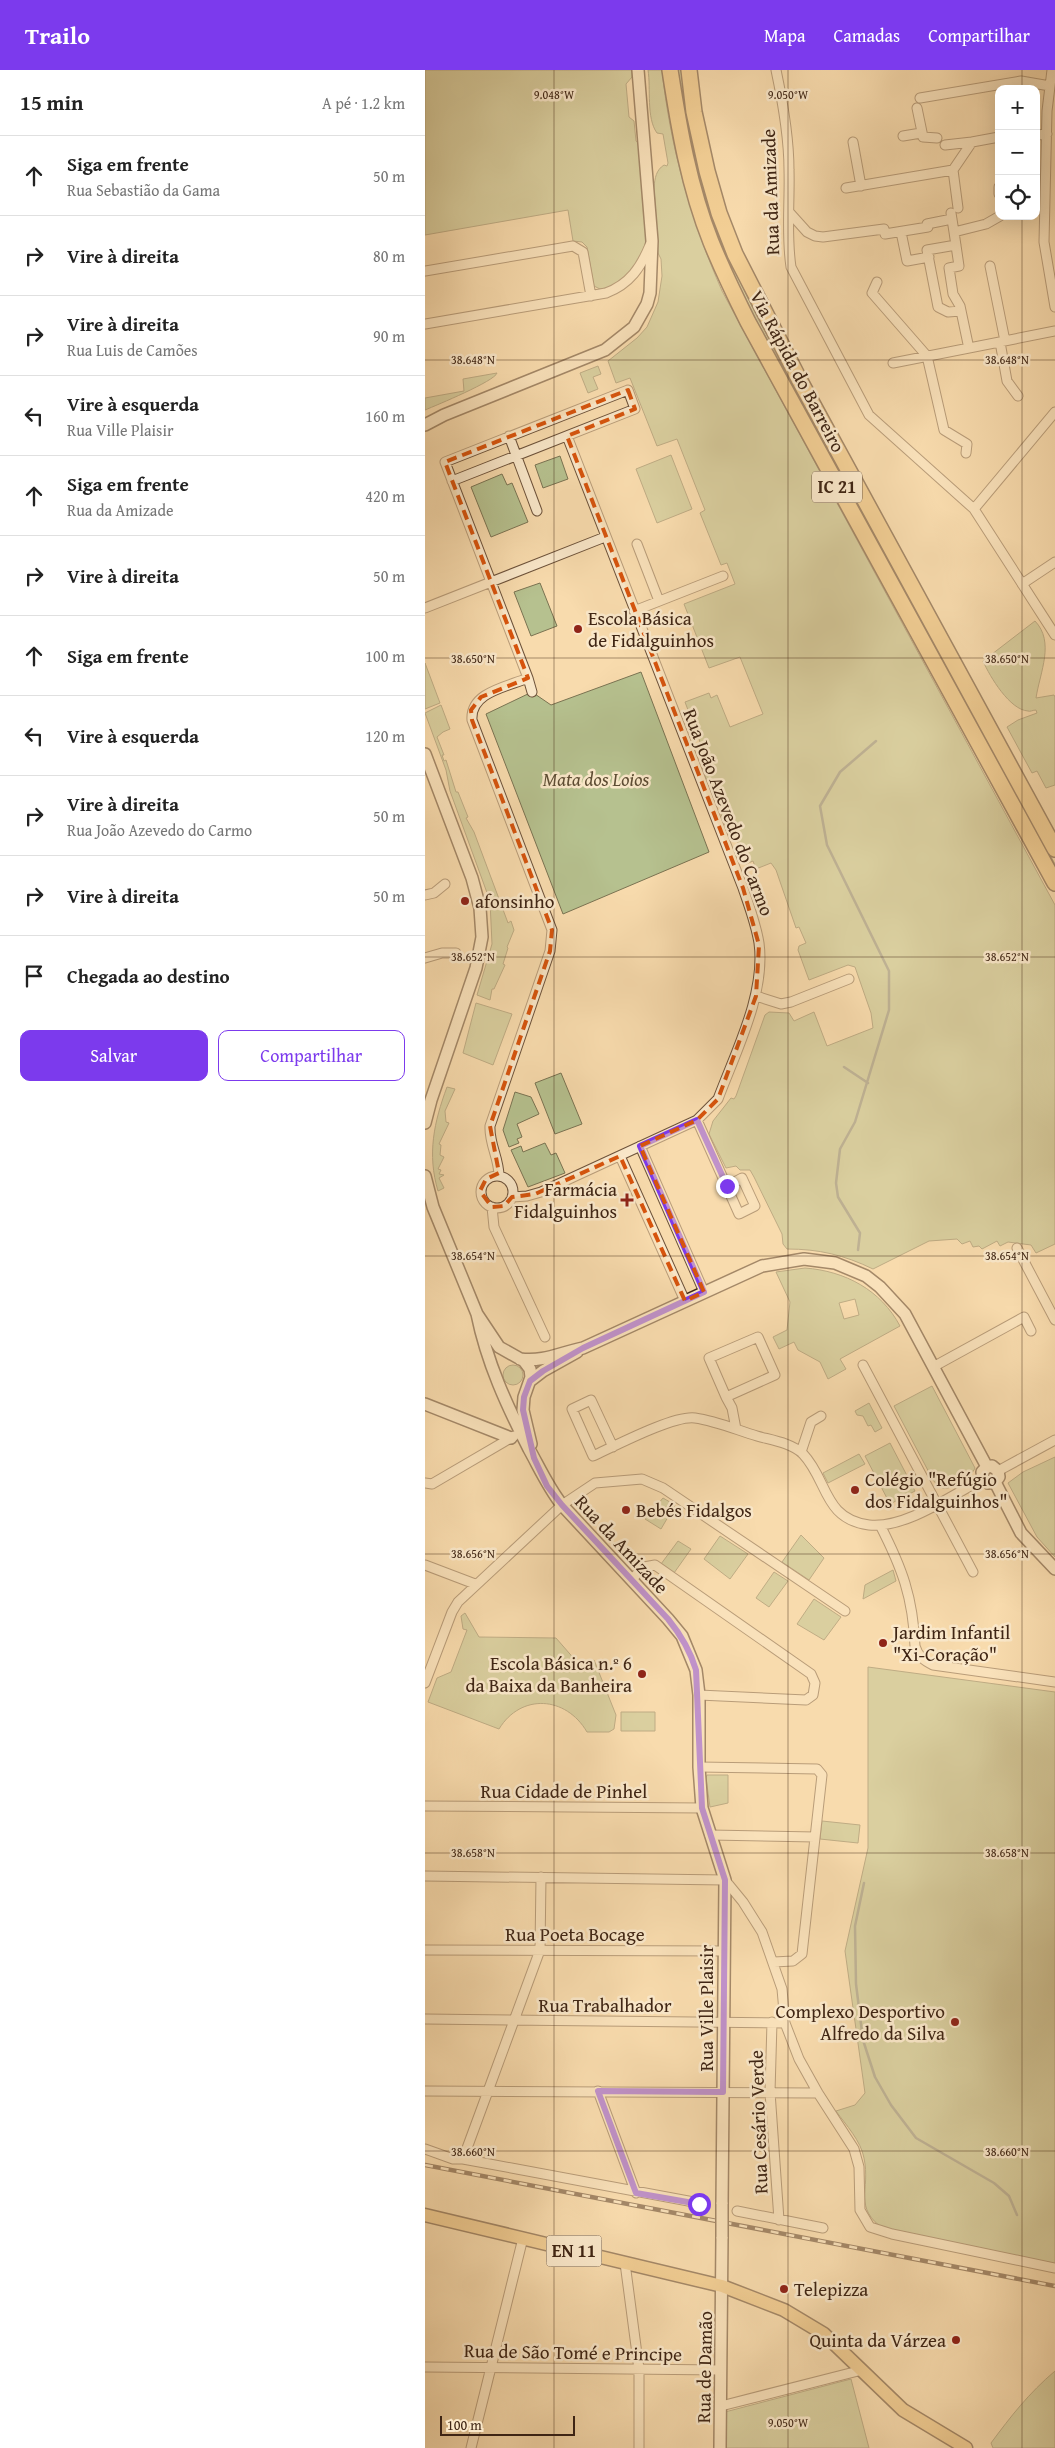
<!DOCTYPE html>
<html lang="pt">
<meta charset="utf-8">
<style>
:root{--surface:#fff;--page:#f6f6f6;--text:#222;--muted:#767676;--line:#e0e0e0;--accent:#7c3aed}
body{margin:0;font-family:"Gentium Book Plus",serif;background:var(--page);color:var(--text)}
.controls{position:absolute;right:15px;top:15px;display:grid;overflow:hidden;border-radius:10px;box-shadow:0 5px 20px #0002}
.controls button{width:45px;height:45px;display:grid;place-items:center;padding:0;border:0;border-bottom:1px solid var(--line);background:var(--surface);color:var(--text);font:25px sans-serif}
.scale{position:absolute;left:15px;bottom:12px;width:135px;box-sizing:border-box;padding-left:5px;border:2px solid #3f2514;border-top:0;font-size:14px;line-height:18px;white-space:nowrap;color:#3f2514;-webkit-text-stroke:4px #fae8ca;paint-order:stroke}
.stop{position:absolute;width:15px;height:15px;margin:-11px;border:4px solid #7c3aed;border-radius:50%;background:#fff}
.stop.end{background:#7c3aed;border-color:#fff;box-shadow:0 1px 5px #0008}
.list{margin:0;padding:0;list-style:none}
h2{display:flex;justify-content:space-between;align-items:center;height:65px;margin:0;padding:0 20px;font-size:21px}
h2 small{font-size:16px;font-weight:400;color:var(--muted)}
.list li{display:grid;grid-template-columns:32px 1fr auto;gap:15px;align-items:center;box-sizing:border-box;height:80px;padding:0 20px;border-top:1px solid var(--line)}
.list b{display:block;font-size:19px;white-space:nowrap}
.list p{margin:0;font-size:16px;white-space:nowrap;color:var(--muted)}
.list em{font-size:16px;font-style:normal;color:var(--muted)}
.actions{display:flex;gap:10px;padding:15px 20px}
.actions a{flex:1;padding:11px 0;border:1px solid var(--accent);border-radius:10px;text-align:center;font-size:18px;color:var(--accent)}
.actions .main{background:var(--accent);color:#fff}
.icon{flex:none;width:28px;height:28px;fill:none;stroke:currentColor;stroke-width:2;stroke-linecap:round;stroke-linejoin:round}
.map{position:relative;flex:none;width:630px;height:2378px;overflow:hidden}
header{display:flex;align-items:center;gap:30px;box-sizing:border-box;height:70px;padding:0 25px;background:var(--accent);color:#fff}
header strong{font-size:24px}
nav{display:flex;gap:28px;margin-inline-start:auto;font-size:18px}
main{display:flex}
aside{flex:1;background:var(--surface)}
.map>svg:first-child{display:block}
.green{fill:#b6c18f;stroke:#7a7352;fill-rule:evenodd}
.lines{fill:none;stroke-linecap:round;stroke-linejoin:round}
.stream{stroke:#797e73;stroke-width:2.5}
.street-casing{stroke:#6d523a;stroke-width:11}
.secondary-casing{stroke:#3f2514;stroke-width:14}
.primary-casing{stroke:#3f2514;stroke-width:15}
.highway-casing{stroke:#3f2514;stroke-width:18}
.street{stroke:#fae8ca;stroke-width:9}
.secondary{stroke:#fae8ca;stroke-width:11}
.primary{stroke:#ecbe76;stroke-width:12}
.highway{stroke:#ecbe76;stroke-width:15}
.rail-casing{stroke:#3f2514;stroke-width:4.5}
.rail{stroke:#fae8ca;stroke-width:2.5;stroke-dasharray:8;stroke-linecap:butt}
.secondary-bridge-casing{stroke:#3f2514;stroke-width:14;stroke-linecap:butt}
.secondary-bridge{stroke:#fae8ca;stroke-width:11}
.route{stroke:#7c3aed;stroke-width:6}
.marked{fill:none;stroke:#d7540d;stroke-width:4;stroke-dasharray:10 6;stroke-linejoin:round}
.ticks{fill:none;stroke:#3f2514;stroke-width:1;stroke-opacity:0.45}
.poi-dot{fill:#8f2418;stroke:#fae8ca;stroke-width:2}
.labels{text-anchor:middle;stroke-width:5;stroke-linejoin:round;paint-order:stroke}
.shield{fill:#fae8ca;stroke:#77604b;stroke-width:1}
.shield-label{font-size:18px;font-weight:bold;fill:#3f2514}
.street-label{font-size:19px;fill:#3f2514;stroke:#fae8ca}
.poi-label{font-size:19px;fill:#3f2514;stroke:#fae8ca;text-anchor:start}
.park-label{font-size:19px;font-style:italic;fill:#5d4c33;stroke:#fae8ca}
.ticks-label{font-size:12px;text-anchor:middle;fill:#3f2514;stroke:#fae8ca;stroke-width:5;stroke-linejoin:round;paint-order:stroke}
</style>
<header>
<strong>Trailo</strong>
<nav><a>Mapa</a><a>Camadas</a><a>Compartilhar</a></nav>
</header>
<main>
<aside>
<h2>15 min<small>A pé · 1.2 km</small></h2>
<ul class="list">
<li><svg class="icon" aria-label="ahead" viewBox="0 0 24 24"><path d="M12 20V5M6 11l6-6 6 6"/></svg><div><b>Siga em frente</b><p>Rua Sebastião da Gama</p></div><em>50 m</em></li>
<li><svg class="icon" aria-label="right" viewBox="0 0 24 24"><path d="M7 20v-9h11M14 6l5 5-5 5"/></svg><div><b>Vire à direita</b></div><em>80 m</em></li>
<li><svg class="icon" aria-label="right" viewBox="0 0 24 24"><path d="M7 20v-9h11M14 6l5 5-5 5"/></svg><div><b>Vire à direita</b><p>Rua Luis de Camões</p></div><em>90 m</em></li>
<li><svg class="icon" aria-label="left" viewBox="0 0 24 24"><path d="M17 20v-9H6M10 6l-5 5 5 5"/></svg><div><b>Vire à esquerda</b><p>Rua Ville Plaisir</p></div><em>160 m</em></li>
<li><svg class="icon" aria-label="ahead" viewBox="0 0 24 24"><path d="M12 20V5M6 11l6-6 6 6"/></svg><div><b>Siga em frente</b><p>Rua da Amizade</p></div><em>420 m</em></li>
<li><svg class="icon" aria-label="right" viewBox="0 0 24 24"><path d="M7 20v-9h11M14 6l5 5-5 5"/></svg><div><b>Vire à direita</b></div><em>50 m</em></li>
<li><svg class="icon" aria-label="ahead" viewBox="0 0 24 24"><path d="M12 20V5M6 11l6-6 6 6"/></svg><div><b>Siga em frente</b></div><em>100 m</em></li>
<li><svg class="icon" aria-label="left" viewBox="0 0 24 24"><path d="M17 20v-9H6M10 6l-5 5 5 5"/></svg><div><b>Vire à esquerda</b></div><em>120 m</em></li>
<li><svg class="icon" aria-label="right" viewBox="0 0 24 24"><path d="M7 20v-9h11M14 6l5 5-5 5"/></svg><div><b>Vire à direita</b><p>Rua João Azevedo do Carmo</p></div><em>50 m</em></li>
<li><svg class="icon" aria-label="right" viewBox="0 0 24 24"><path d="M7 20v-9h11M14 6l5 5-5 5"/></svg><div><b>Vire à direita</b></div><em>50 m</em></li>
<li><svg class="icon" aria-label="arrive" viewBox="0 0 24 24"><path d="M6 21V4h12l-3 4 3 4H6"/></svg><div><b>Chegada ao destino</b></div></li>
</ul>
<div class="actions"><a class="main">Salvar</a><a>Compartilhar</a></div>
</aside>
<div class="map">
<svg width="630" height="2378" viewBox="0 0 630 2378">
<rect width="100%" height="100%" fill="#f8dbad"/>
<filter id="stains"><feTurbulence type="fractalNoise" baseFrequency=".004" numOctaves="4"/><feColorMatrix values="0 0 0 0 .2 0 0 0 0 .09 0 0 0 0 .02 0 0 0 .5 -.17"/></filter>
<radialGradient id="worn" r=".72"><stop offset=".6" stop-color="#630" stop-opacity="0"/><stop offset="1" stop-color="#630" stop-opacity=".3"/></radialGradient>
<path class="green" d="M0,0H207V7L201,14L204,47L209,51L211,71L215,74L222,164C219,189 202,216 175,219L169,216L162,177L157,172L148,171L143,140L0,165Z
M223,0H237C245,77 266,150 297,221L630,835V1174L611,1183L606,1175L583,1172L575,1176L572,1171L557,1179L554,1176L548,1177L545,1171L537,1174L532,1169L504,1171L448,1199C419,1185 394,1179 362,1179L358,1174L357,1164L329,1107L325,1100H315L311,1096L301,1098L284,1064L288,1051L306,1028L309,1029L311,1026L340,945L344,942L364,943L369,951L389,942L402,976L448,958L446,943L430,897L423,895L384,910L373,880L374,876L381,873L374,857L371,858L351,800L346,793L331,799L328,791L321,794L309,762L303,764L296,744L301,742L289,709L282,711L274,691L281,688L260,632L284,623L286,628L292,625L305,657L338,644L315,587L284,598L259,534L310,514L302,493L296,495L275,443L280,440L252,369L232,376L205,308L191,313L183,291L212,268L222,257L233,232L237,206L236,189L233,183L229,117C230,108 231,100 239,95L242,96L243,93L238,64L232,63C221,48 226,18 223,0Z
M251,0H256C267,88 294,170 333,249L630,794V804L325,244L287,156L267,91Z
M173,296L176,304L168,307L173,319L163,323L155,303Z
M72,303C70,311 12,335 0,340V328L39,321L38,309Z
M246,385L267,439L232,453L211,399Z
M135,386L143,409L118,418L110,395Z
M77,404L82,415L87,413L103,452L66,467L46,417Z
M115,513L132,556L106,566L89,522Z
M610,551C630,572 615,602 611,628L629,625L630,627V715L621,718L612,701L607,703L582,657L593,650L612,643L611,640C608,640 605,642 603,641C585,640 565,607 558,591Z
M0,593L15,633L0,639Z
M216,602L284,782L138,844L61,644L107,622L126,635Z
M16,635L25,659L18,662L12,667L19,685H17L19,691L21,690L31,722H33L43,747L41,748L49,762L83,853L86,851L89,860L82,877L83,878L78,894L80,895L69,919H67L65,930L52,925L67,874L65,831L25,721L21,700L0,643Z
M51,933L87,944L68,995L38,983Z
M136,1003L157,1054L130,1064L110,1013Z
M22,1017L30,1019L20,1041L21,1052L24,1053L14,1074L16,1075L15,1085L19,1087L13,1099L16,1100L14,1104L19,1105L14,1108L19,1118L13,1121C2,1084 9,1052 22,1017Z
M90,1022L106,1027L114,1044L92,1054L97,1067L92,1069L94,1073L84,1077L78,1060Z
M120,1073L126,1085L131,1083L140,1103L103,1117L86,1080L96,1076L98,1082Z
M380,1198C420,1201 456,1220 475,1256L415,1289L421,1299L403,1309L395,1292L373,1280L369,1272L354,1279L348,1267L362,1260L365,1232L351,1202ZM430,1229L434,1245L419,1249L414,1233Z
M78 1305a10 10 0 1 1 20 0a10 10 0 1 1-20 0Z
M507,1316L550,1398C547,1406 528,1420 518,1418C514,1417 511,1414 508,1410L469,1336Z
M444,1333L457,1358L450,1362L446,1355L443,1356L438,1346L432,1345L430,1341Z
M465,1373L490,1421L465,1434L440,1386Z
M434,1384L440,1394L403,1413L398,1403Z
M630,1387V1487L612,1467L583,1413L598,1402Z
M238,1428L250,1435L236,1459L220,1449Z
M376,1465L399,1488L384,1510L357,1492Z
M295,1466L323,1484L305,1509L279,1489Z
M253,1471L266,1479L249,1503L236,1494Z
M468,1500L471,1511L438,1529L440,1515Z
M349,1502L363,1511L344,1537L331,1528Z
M389,1529L416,1547L399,1570L372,1554Z
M40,1543L54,1567L131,1568L158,1599L169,1590L191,1645L189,1659L184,1662H162C141,1626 96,1623 74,1659L3,1632L12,1608L26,1602L42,1560L38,1559L36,1546Z
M443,1597L630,1622V2195L460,2160C427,2137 446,2121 439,2088C436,2071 421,2055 411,2041L430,2035L440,2023L420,1881L443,1778Z
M196,1642H230V1661H196Z
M282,1705H303V1733L285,1737L281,1708Z
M397,1751L435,1755L433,1773L395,1769Z
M630,2301V2378H568L566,2373C586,2346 604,2323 630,2301Z
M426,2309L444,2378H300V2342Z"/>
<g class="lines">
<path class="stream" d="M419,997L443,1013
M433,1180L435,1163L413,1127L411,1113L415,1079L430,1052L464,940V901L402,775L395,736L415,702L451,671
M439,1813L430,1856L431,1914L438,1970L450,2007L466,2035L491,2068L569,2113L584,2126L592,2145"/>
<defs>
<path id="street" d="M351,0C358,33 364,66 364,100C365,132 361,164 366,197L444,345L549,439L630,565
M627,0L622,41L619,172L630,237
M495,28L596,11L625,16
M492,38L498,67L512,68
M611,65L622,64
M478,66L496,63
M428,72L436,116
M520,75L547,72
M574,117V124
M421,118L528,100
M533,138L528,100L547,72L574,67
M364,142L382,162L390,166L398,167L459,159L460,164L503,157L502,154L527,149
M526,143L529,162L561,154L575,146
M476,162L482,191L504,187
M529,162L534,196L524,198L528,224L535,236L543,274
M531,175L502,180L513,237L523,242L536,241
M565,196L580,271
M0,201L148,176L158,182L166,226
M452,212L447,223L502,286L519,360L542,374L541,383
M0,254L181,223C205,214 216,197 225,175
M575,272L582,311L593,326
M468,293L630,261
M84,366L112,441
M27,411L210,339L203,320L20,392C47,464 75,536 103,608C82,617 45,622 47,650L127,860L125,881L65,1056C64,1074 74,1088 74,1106
M549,439L630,342
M212,474L234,531
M597,514L630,492
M0,538L180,467
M209,541L298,506
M103,608L107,622
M0,825L9,823L20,814
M0,888L17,883H31
M331,926L356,934L366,932L424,909
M272,1050L314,1144L330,1136L317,1108L302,1116
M215,1076L279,1222
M195,1086L260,1231
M56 1122a16 16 0 1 1 32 0a16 16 0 1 1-32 0Z
M87,1127L102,1126L116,1122L272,1050L293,1029C310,983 341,924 334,873C331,854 324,836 318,818L142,366
M67,1137L69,1157L120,1267
M592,1178L630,1250
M333,1267L350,1305L301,1327L284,1288Z
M438,1295L548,1502
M508,1297L599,1247L606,1261
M301,1327L307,1338L311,1359
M188,1377L166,1330L147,1339L168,1386C190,1376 249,1345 270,1348C291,1351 312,1360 332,1366C346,1370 367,1373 378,1384C403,1410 398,1449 444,1455C480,1459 527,1425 558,1409
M376,1382L386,1352L396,1346
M573,1401L630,1370
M0,1413L7,1414L89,1366
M455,1455C477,1498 488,1527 490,1576C493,1586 498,1590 508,1595L630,1612
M0,1495L50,1514
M207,1509L219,1497L230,1495L386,1604L390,1613L388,1625L381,1630L274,1625
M0,1613L27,1542L33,1532L137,1435L170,1413L217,1409L238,1418L420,1541
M274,1697L392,1699L397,1705L377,1884L368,1891L349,1892
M0,1736L277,1738
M285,1765L390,1767
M0,1806L300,1810L318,1832L337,1862L357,1919L360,1953L374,1989L393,2023L429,2079L434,2097L435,2140L445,2157L467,2164L630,2198
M0,1880L299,1881
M0,1949L360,1953
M347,1952L345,2022L354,2150
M0,2021L393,2023
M173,2021L211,2123
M0,2079L28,2089H38L115,1880L116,1807
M38,2089L274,2133
M312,2141L398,2158
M200,2193L214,2299V2378
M0,2297L296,2300
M296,2336L437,2300
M46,2378L98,2168"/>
<path id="secondary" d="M0,355L19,345L180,280L209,257L222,234L225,223L227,171L213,0
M0,684L47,808L55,838L57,867L51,898L6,1030L0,1053
M0,1106L8,1137L52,1244L74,1277L99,1291L105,1299L106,1307L99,1327L98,1340L106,1374
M52,1244C62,1293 82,1336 104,1379C115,1399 123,1417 137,1435L243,1549L257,1566L271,1600L274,1625V1697L277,1738L300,1810L297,2134
M95,1289C119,1292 134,1283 158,1278L337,1196L379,1189L410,1193L441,1206L455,1217L480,1244L562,1397
M105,1311L118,1301L152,1282
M0,1334L86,1368
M562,1397L567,1396L573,1401L574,1407L570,1412
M562,1397L557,1402L558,1409L563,1413L570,1412
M570,1412L596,1463L630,1499
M295,2378L297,2167"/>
<path id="primary" d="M0,2145L297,2216L359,2240L399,2264L478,2340L541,2378"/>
<path id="highway" d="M245,0C254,58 264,117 286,172C297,199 310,226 323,252L630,813
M264,0L269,42L282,101L294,143L310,184L375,311L630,779"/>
</defs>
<use href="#street" class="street-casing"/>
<use href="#secondary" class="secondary-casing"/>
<use href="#primary" class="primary-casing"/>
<use href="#highway" class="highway-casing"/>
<use href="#street" class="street"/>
<use href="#secondary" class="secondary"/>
<use href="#primary" class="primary"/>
<use href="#highway" class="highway"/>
<defs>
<path id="rail" d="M0,2095L630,2216"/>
</defs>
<use href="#rail" class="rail-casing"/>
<use href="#rail" class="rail"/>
<defs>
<path id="secondary-bridge" d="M297,2134V2167"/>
</defs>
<use href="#secondary-bridge" class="secondary-bridge-casing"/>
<use href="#secondary-bridge" class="secondary-bridge"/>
</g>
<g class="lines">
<path class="route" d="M274,2134L211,2123L173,2021L298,2022L300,1810L277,1738L271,1600C265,1580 256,1565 243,1549L137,1435L122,1416L109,1388L98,1340L99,1327L105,1311L118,1301L158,1278L279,1222L215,1076L272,1050L302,1116"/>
</g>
<path d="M0 0H630V2378H0ZM203,320L210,339L142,366L318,818L334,875L331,926L293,1029L272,1050L215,1076L279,1222L260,1231L195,1086L110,1124L87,1127L79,1136L67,1137L55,1121L61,1109L74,1103L65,1056L125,881L127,860L47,650L46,640L56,627L103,608L20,392Z" fill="#f8dbad" fill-opacity=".55" fill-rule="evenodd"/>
<path class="marked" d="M203,320L210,339L142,366L318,818L334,875L331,926L293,1029L272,1050L215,1076L279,1222L260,1231L195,1086L110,1124L87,1127L79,1136L67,1137L55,1121L61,1109L74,1103L65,1056L125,881L127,860L47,650L46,640L56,627L103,608L20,392Z"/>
<path class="ticks" d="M129,0V2378M363,0V2378M597,0V19M597,146V2378M0,290H630M0,588H630M0,887H630M0,1186H630M0,1484H630M0,1783H630M0,2081H630"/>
<g class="poi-dot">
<circle cx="153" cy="559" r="5"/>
<circle cx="40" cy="831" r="5"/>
<path d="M199.5 1122.5h5v5h5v5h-5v5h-5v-5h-5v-5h5z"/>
<circle cx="430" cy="1420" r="5"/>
<circle cx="201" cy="1440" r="5"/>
<circle cx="458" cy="1573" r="5"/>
<circle cx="217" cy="1604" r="5"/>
<circle cx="530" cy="1952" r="5"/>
<circle cx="359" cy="2219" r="5"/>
<circle cx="531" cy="2270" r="5"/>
</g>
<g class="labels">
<g class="shield">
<rect x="387" y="401.5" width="50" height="31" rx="4"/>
<rect x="121.5" y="2165.5" width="55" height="31" rx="4"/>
</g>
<g class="shield-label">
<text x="412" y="423">IC 21</text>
<text x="149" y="2187">EN 11</text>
</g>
<g class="street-label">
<text transform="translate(345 122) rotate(-92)" y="7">Rua da Amizade</text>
<text transform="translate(373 301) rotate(62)" y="7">Via Rápida do Barreiro</text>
<text transform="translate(304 742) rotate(69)" y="7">Rua João Azevedo do Carmo</text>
<text transform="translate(197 1474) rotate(47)" y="7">Rua da Amizade</text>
<text x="139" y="1728">Rua Cidade de Pinhel</text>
<text x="150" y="1871">Rua Poeta Bocage</text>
<text x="180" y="1942">Rua Trabalhador</text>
<text transform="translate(281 1938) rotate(-90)" y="7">Rua Ville Plaisir</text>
<text transform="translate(333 2052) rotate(-92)" y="7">Rua Cesário Verde</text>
<text transform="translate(148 2282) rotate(1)" y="7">Rua de São Tomé e Principe</text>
<text transform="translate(279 2297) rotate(-89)" y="7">Rua de Damão</text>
</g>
<g class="poi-label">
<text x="163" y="555">Escola Básica<tspan x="163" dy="22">de Fidalguinhos</tspan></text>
<text x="50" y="838">afonsinho</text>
<text x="192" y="1126" text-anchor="end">Farmácia<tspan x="192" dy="22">Fidalguinhos</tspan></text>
<text x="440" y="1416">Colégio "Refúgio<tspan x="440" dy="22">dos Fidalguinhos"</tspan></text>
<text x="211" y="1447">Bebés Fidalgos</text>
<text x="468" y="1569">Jardim Infantil<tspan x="468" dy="22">"Xi-Coração"</tspan></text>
<text x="207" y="1600" text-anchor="end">Escola Básica n.º 6<tspan x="207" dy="22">da Baixa da Banheira</tspan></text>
<text x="520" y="1948" text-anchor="end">Complexo Desportivo<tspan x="520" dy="22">Alfredo da Silva</tspan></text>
<text x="369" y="2226">Telepizza</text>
<text x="521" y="2277" text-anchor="end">Quinta da Várzea</text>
</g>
<g class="park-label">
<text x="171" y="716">Mata dos Loios</text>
</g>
</g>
<g class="ticks-label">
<text x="129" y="29">9.048°W</text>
<text x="363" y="29">9.050°W</text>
<text x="582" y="294">38.648°N</text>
<text x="48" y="294">38.648°N</text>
<text x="48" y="593">38.650°N</text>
<text x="582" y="593">38.650°N</text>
<text x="48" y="891">38.652°N</text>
<text x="582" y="891">38.652°N</text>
<text x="48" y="1190">38.654°N</text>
<text x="582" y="1190">38.654°N</text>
<text x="582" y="1488">38.656°N</text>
<text x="48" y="1488">38.656°N</text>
<text x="582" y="1787">38.658°N</text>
<text x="48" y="1787">38.658°N</text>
<text x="48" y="2086">38.660°N</text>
<text x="582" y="2086">38.660°N</text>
<text x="363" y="2357">9.050°W</text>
</g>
<rect width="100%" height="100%" filter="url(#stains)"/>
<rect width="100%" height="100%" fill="url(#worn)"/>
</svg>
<div class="controls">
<button>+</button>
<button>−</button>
<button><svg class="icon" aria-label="locate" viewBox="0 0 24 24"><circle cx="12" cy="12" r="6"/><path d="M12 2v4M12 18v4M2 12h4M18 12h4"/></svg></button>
</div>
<div class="scale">100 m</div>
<div class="stop" style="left:274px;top:2134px"></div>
<div class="stop end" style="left:302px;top:1116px"></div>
</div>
</main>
